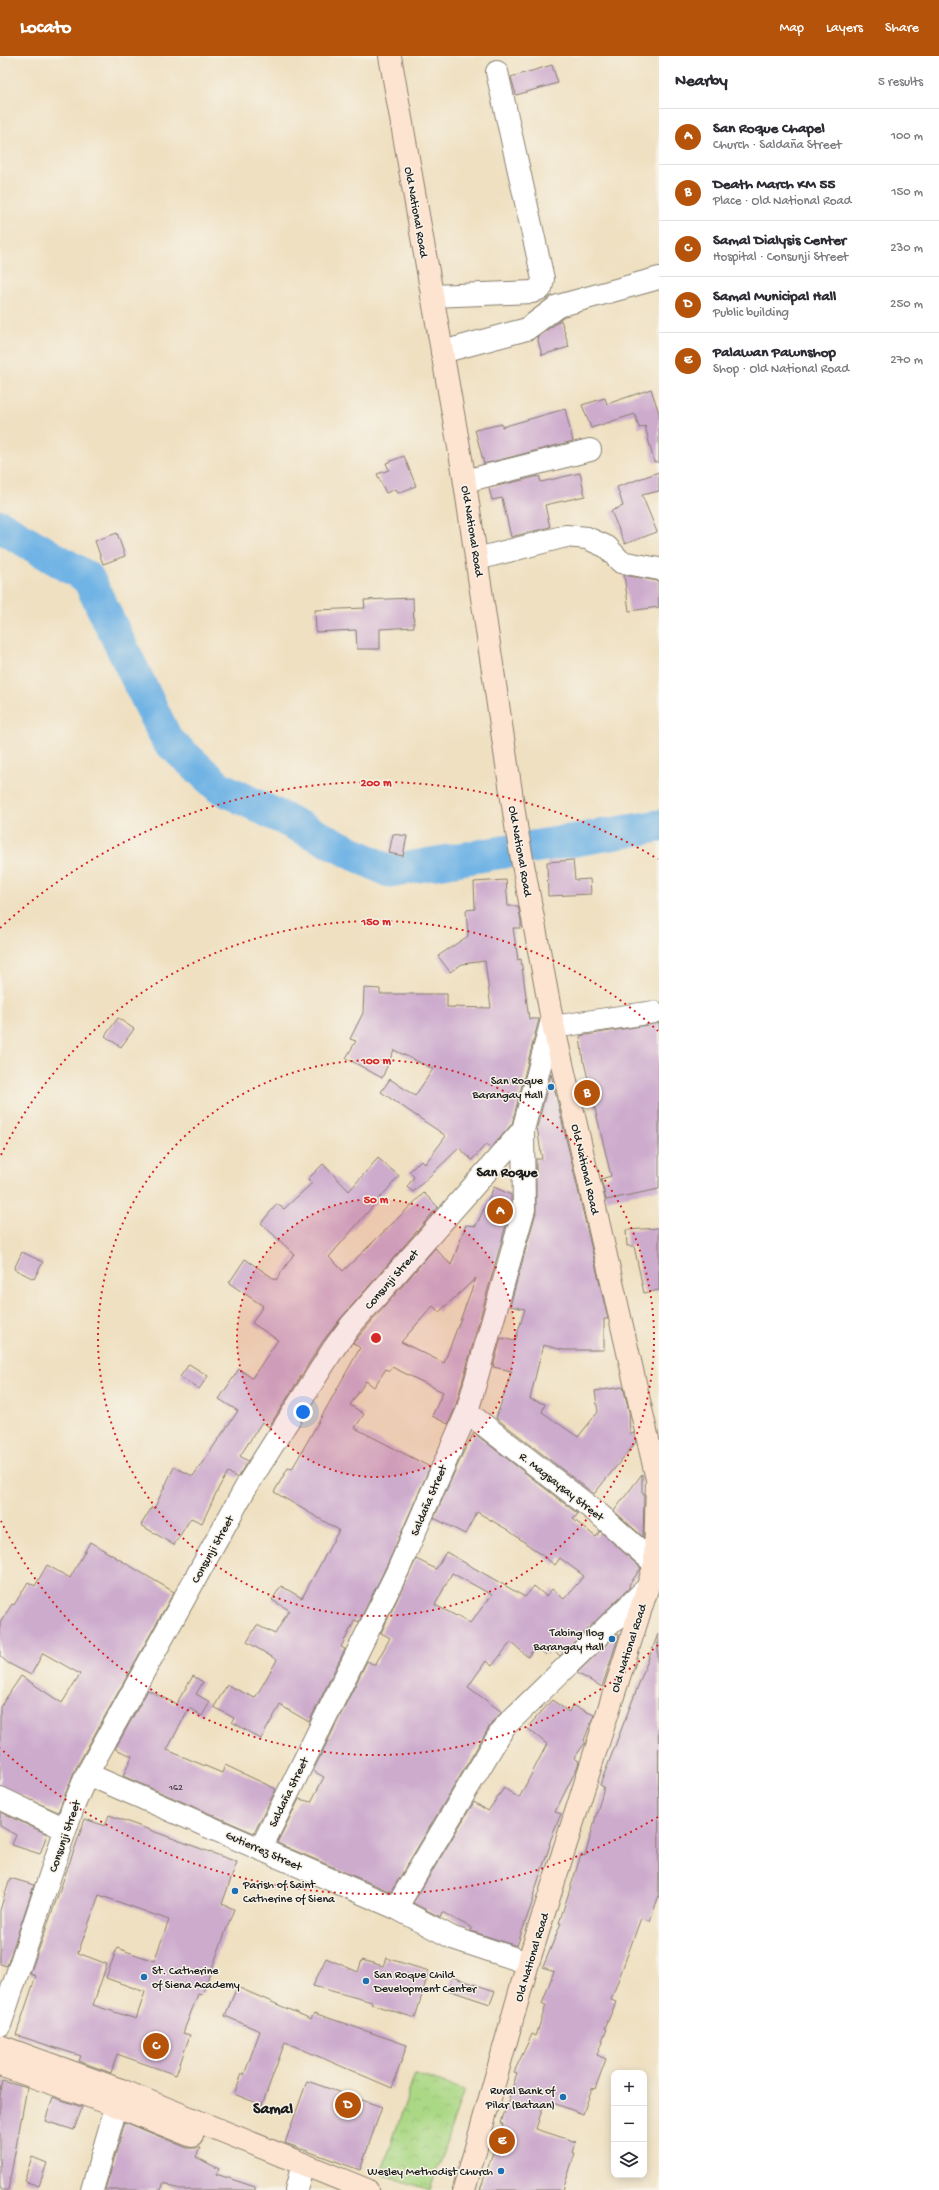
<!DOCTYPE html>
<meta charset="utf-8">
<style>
:root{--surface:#fff;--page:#f7f7f7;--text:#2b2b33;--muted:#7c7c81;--line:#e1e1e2;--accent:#b45309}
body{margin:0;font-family:"Gochi Hand",sans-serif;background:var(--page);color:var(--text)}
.controls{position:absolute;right:12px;bottom:12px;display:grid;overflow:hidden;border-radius:8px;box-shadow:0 2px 10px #0003}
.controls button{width:36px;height:36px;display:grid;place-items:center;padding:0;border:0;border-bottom:1px solid var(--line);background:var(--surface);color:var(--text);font:20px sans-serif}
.you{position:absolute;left:303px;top:1356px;width:14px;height:14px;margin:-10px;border:3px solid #fff;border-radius:50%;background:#1a73e8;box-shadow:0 0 0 6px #1a73e833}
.badge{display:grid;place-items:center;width:26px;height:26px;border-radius:50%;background:var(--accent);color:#fff;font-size:13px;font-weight:700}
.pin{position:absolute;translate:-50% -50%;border:2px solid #fff;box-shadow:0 1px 4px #0006}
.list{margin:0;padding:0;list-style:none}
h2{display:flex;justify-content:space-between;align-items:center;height:52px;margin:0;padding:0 16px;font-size:17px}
h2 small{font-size:13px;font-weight:400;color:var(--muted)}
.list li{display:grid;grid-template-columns:26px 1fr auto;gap:12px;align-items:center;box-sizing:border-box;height:56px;padding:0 16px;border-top:1px solid var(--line)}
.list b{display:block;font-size:15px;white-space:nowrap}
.list p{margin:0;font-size:13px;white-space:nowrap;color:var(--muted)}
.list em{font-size:13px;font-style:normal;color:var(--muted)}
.icon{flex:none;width:22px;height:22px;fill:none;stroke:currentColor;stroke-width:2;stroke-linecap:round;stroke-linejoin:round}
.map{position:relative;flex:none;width:659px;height:2134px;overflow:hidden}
header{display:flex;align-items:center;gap:24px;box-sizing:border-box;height:56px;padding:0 20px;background:var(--accent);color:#fff}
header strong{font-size:19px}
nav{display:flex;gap:22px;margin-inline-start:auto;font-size:14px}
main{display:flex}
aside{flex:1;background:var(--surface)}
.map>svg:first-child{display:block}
.park{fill:url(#park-crowns);stroke:#647a50}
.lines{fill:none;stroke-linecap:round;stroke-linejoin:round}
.river{stroke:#70b3e5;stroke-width:33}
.building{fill:#cdabcd;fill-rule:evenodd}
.street-casing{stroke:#867e6e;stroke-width:24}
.secondary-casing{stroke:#867e6e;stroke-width:24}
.street{stroke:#fff;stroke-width:22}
.secondary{stroke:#fde4d1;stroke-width:22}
.ring{fill:none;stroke:#d62828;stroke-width:2;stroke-dasharray:2 4}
.poi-dot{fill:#1f6fb2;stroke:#f7f3e8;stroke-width:1.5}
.labels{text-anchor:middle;stroke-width:3;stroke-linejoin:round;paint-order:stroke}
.number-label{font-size:10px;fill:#484048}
.street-label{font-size:12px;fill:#1c1c1c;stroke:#f7f3e8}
.poi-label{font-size:12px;fill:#1c1c1c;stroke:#f7f3e8;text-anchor:end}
.quarter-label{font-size:14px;font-weight:bold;fill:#1c1c1c;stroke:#f7f3e8}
.district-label{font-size:16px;font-weight:bold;fill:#1c1c1c;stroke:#f7f3e8}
.centre{fill:#d62828;stroke:#f7f3e8;stroke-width:2}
.ring-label{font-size:12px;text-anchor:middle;font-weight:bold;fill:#d62828;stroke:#f7f3e8;stroke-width:3;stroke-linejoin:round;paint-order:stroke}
</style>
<header>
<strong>Locato</strong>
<nav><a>Map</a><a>Layers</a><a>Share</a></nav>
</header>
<main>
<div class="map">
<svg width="659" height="2134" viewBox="0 0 659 2134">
<defs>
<pattern id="park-crowns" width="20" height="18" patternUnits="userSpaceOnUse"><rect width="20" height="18" fill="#abd885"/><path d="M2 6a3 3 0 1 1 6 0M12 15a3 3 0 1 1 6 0" fill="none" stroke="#93b972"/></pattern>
</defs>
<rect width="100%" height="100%" fill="#f7f3e8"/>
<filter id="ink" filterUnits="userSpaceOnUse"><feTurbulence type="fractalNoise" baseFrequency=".025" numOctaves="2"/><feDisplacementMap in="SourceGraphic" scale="8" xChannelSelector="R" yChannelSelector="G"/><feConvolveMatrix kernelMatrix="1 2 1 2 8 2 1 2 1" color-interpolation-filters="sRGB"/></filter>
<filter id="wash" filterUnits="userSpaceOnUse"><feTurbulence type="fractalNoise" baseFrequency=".012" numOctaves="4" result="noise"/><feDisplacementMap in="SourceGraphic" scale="16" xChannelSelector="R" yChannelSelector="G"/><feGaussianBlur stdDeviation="0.9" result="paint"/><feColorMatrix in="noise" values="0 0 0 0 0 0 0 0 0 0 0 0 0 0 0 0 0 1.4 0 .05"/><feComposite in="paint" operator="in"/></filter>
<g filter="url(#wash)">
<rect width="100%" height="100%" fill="#efe0c1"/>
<path class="park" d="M415,2018L464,2034L430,2134L381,2118Z"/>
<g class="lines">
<path class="river" d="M0,470L88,522L167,684L219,731L389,815L659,770"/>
</g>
<g id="blocks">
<path class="building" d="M552,9L558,27L516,39L511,21Z
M561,264L569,291L542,299L537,281Z
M651,333L659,357V406H654L645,370L639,372L635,358L591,372L582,349L605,342L607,348Z
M565,353L573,385L484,408L475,374L502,368V371Z
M404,400L416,430L398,437L396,433L386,437L377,418L389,414L386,407Z
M659,416V435L642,439L657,476L625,488L611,455L623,450L617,431Z
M580,417L585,440L545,449L550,471L511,481L502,442L492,444L489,432L539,420L541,426Z
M117,477L125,500L103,508L95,485Z
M624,519L658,525L659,551L629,555Z
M413,542L414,571L380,573V593H357L356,574L316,576L315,554L365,552L364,544Z
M393,778L407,780L403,800L389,797Z
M573,804L575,824L590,823L591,838L548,840L547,806Z
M506,824L508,850H518L521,864V872H513L518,904L521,903L529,963H539L512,1068L491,1092L486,1088L472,1104L459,1092L413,1136L407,1131L414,1121L409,1116L421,1104L425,1108L446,1080L381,1036L390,1023L415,1040L433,1013L394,994L382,1022L346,1002L356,985L350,983L363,957L364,932L380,933V938H447V951L491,952L485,905L462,908L450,916L438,900L468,880L466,854L475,853L474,826Z
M118,962L134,973L121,991L105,980Z
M659,967V1133L606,1144L601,1123L611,1120L584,1006H583L580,980Z
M551,1018L608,1263H604V1294H563L543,1289L530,1343L545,1348L542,1356L578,1381L598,1356L595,1335L623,1331L629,1355L630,1378L634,1377L636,1386L594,1438L496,1362L512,1315L493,1311L501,1282L515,1285L525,1253L510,1250L536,1156V1103H542L537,1071Z
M378,1102L399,1120L329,1201L343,1215L424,1137L438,1151L341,1262L323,1285L269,1371L262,1366L240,1400L248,1405L237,1422L228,1416L219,1431L202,1467L191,1462L174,1489L141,1469L152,1451L154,1453L174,1411L193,1420L238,1355L219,1343L239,1313L252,1322L278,1284L252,1267L263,1250L229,1227L245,1203L276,1224L294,1198L261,1167L277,1148L284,1153L312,1127L308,1123L323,1108L349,1135Z
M494,1131L511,1139V1151L455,1352L448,1368L432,1360L443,1336L392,1311L389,1315L386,1313L374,1331L366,1325L350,1349L364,1358L355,1372L430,1411L388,1507L359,1566L355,1564L341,1591L345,1593L309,1666L280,1649L261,1683L232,1666L234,1662L214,1651L227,1629L255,1642L277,1604L247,1586L257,1569L275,1578L289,1554L272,1544L281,1530L302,1542L339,1474L274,1436L288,1412L292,1413L360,1292L353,1287L435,1192L451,1209L466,1169L476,1170ZM476,1222L444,1307L401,1286L433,1250L439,1256Z
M659,1172V1234L644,1237L634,1190H627L626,1174Z
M22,1196L43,1206L34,1223L14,1213Z
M189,1308L208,1320L199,1333L180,1321Z
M474,1377L578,1458L573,1463L596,1481L600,1475L641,1512L629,1529L630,1531L560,1600L552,1592L546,1599L536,1590L528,1601L511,1586L492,1610L486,1605L468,1631L502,1656L493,1665L391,1836L277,1787L299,1743L311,1746L324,1721L313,1715L367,1605L375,1609L390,1582L381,1577L416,1503L436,1513L446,1496L525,1541L534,1530L546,1540L552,1533L564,1543L584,1520L560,1502L555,1509L508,1474L477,1456L465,1478L434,1462L463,1397ZM452,1517L492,1539L470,1567L435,1549Z
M642,1418V1437H644L643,1481L614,1455Z
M90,1486L174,1536L76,1712L58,1756L0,1730V1651L21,1620L62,1647L80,1618L43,1597L31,1619L8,1607L0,1600V1567L12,1548L14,1549L28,1526L35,1530L47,1509L70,1522Z
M617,1578L619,1579L602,1631L577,1617Z
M658,1578L659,1839L650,1865L641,1862L611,1944L616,1946L605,1972L607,1973L597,1999L606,2003L595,2033L592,2032L583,2058L545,2044L536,2073L576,2086L573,2097H575L563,2134H480L503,2068L501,2067L517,2017L514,2016L532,1978L536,1980L546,1949L542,1948L554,1915L543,1911L561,1867H559L581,1799L585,1800L604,1731L600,1729Z
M193,1620L203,1626L196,1638L210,1646L202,1660L189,1652L167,1694L222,1717L225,1709L276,1733L254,1777L123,1720L132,1700L115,1693L148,1634L176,1648Z
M552,1644L569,1656L572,1649L594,1659L584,1684L585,1687L574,1702L579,1705L577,1712L555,1756L561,1758L549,1788L550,1789L533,1840L534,1841L517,1890L471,1875L472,1872L442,1856L440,1861L413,1847L474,1746L488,1755L504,1732L519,1742L547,1688L527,1672Z
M0,1756L47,1778L40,1798L12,1789L16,1779L0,1770Z
M109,1759L237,1806L222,1848L234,1853L202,1939L198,1938L183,1977L190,1979L176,2019L117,1998L111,2017L79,2005L81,2000L16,1979L36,1920L30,1918L85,1763L105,1770ZM99,1839L169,1864L154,1905L117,1892L106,1922L145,1936L136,1963L93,1949L107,1908L78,1897Z
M10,1822L34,1829L7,1910L0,1908V1854Z
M326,1902L358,1916L362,1904L383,1910L386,1902L429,1915L415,1962L371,1948L372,1946L313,1930Z
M452,1921L495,1935L490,1948L448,1934Z
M237,1931L311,1963L314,1957L407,1989L392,2032L285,1986L262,2049L234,2038L242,2018L244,2019L260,1975L225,1960Z
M3,2025L27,2032L8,2134H0V2040Z
M307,2025L382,2051L360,2114L285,2087Z
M53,2041L82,2051L74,2074L45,2065Z
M125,2066L187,2092H200L196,2101L219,2113L216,2118L255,2131V2134H179L164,2126L161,2134H105Z
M32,2101L47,2107L39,2130L24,2125Z"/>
</g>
</g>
<g filter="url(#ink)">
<use href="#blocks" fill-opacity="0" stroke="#867e6e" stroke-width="1"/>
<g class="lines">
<defs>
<path id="street" d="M432,240L532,236L541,232L543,223L497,16
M442,296L527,273L558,250L659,222
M465,425L590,394
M477,503L566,480L587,482L607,491L621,506L659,513
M553,971L654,956
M467,1356L600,1459L655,1508L659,1509
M87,1718L396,1852L453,1882L528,1907
M0,1742L65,1773
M261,1792L399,1512L467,1356L524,1153L523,1074L552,964
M396,1852L504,1671L647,1532
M0,1969L73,1751L87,1718L246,1431L334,1292L351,1269L523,1074
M92,2134L121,2034
M296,2134L303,2108"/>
<path id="secondary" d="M390,0L463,414L517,776L552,964L657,1423L655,1508L528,1907L464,2134
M0,1990L121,2034L367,2134
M0,2009L117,2050L192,2080"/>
</defs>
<use href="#street" class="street-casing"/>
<use href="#secondary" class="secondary-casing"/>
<use href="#street" class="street"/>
<use href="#secondary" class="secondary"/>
</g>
</g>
<circle cx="376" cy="1282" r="139" fill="#d62828" fill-opacity=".12"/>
<g class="ring">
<circle cx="376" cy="1282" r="139"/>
<circle cx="376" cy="1282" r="278"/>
<path d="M658 1589A417 417 0 0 1 1 1465M1 1099A417 417 0 0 1 658 975"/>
<path d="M658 1761A556 556 0 0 1 0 1692M0 872A556 556 0 0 1 658 803"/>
</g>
<g class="poi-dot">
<circle cx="551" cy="1031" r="4"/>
<circle cx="612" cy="1583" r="4"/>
<circle cx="235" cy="1835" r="4"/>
<circle cx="144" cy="1921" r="4"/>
<circle cx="366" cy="1925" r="4"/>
<circle cx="563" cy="2041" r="4"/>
<circle cx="501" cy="2115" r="4"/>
</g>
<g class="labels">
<g class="number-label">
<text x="176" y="1734">162</text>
</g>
<g class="street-label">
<text transform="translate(417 156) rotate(80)" y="4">Old National Road</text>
<text transform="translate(473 475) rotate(81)" y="4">Old National Road</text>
<text transform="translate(521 795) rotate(80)" y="4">Old National Road</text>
<text transform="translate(586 1113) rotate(77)" y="4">Old National Road</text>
<text transform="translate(391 1223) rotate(-49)" y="4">Consunji Street</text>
<text transform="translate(562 1430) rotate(38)" y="4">R. Magsaysay Street</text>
<text transform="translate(428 1444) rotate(-67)" y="4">Saldaña Street</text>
<text transform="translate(212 1493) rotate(-61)" y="4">Consunji Street</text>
<text transform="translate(628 1592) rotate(-72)" y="4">Old National Road</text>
<text transform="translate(288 1736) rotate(-64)" y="4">Saldaña Street</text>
<text transform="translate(64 1780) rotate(-71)" y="4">Consunji Street</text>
<text transform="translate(264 1794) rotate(24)" y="4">Gutierrez Street</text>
<text transform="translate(531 1901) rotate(-73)" y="4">Old National Road</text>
</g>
<g class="poi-label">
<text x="543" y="1028">San Roque<tspan x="543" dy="14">Barangay Hall</tspan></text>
<text x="604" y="1580">Tabing Ilog<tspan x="604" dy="14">Barangay Hall</tspan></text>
<text x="243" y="1832" text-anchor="start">Parish of Saint<tspan x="243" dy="14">Catherine of Siena</tspan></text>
<text x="152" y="1918" text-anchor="start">St. Catherine<tspan x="152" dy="14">of Siena Academy</tspan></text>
<text x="374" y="1922" text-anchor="start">San Roque Child<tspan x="374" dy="14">Development Center</tspan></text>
<text x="555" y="2038">Rural Bank of<tspan x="555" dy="14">Pilar (Bataan)</tspan></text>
<text x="493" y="2119">Wesley Methodist Church</text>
</g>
<g class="quarter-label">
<text x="507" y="1120">San Roque</text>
</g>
<g class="district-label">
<text x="273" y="2057">Samal</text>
</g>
</g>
<circle cx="376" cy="1282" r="6" class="centre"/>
<g class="ring-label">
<text x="376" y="730">200 m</text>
<text x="376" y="869">150 m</text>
<text x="376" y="1008">100 m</text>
<text x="376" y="1147">50 m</text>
</g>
</svg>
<div class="controls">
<button>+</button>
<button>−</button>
<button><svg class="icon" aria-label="layers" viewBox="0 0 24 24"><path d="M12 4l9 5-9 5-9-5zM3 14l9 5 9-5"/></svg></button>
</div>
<div class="you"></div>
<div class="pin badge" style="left:500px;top:1155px">A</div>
<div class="pin badge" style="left:587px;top:1037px">B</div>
<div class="pin badge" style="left:156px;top:1990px">C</div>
<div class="pin badge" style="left:348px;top:2049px">D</div>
<div class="pin badge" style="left:502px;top:2085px">E</div>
</div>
<aside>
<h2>Nearby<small>5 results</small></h2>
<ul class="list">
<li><span class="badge">A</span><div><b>San Roque Chapel</b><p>Church · Saldaña Street</p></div><em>100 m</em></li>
<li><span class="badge">B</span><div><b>Death March KM 55</b><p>Place · Old National Road</p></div><em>150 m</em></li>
<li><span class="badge">C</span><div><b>Samal Dialysis Center</b><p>Hospital · Consunji Street</p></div><em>230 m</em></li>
<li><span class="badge">D</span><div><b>Samal Municipal Hall</b><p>Public building</p></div><em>250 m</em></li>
<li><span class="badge">E</span><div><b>Palawan Pawnshop</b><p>Shop · Old National Road</p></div><em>270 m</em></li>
</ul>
</aside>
</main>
